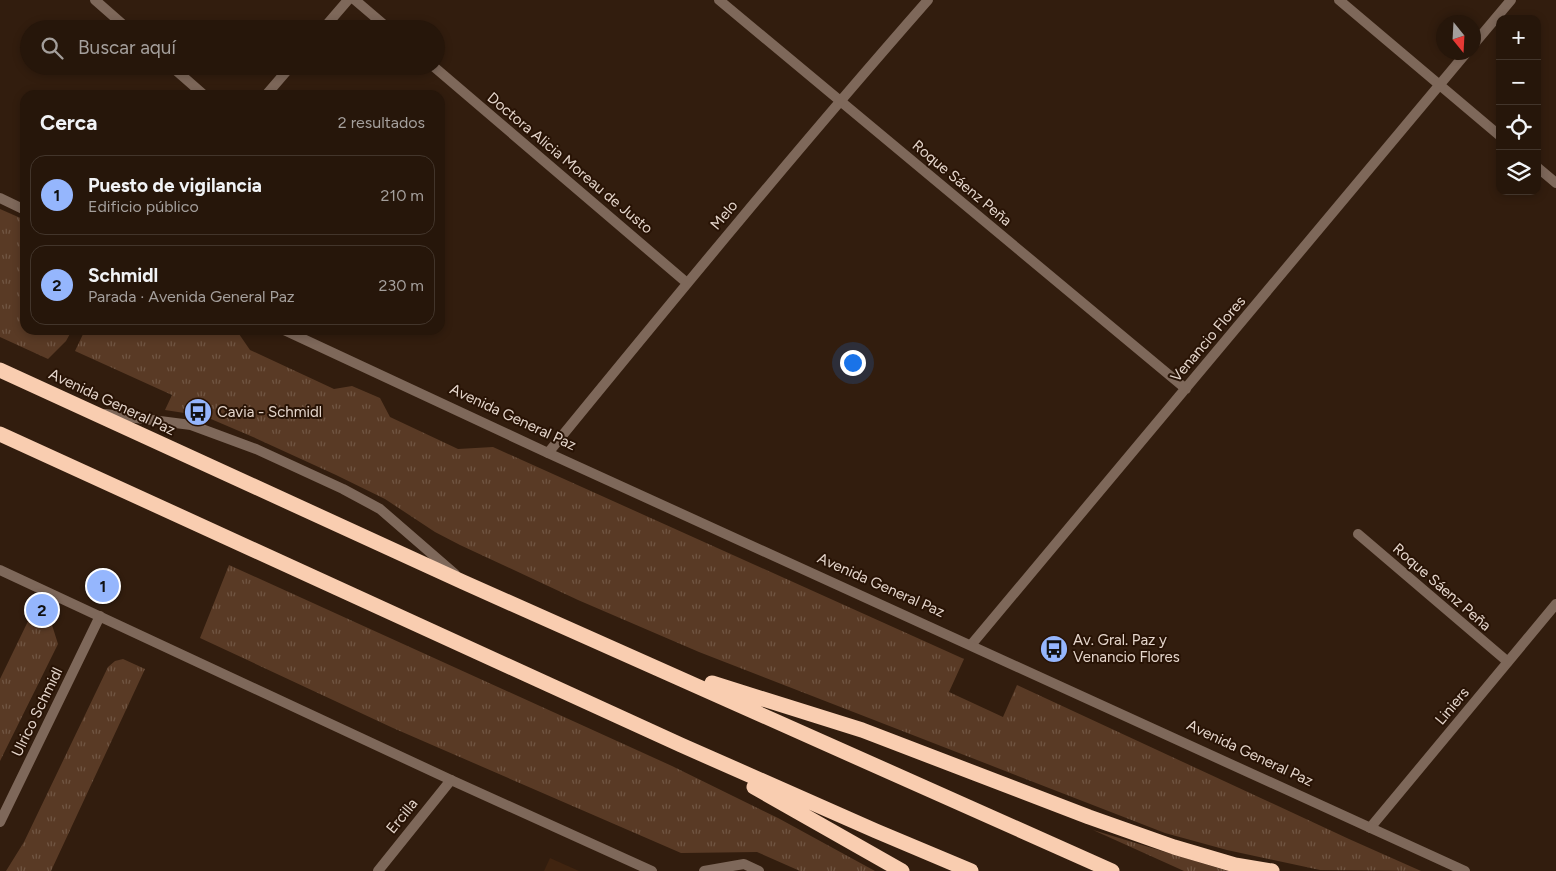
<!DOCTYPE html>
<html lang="es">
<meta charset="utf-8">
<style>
:root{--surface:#26160a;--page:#2e1f13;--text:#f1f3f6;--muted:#a49f9c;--line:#42352b;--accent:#95b6fd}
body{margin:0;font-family:Figtree,sans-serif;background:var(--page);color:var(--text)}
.controls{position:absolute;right:15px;top:15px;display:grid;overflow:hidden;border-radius:10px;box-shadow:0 2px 8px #0003}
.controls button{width:45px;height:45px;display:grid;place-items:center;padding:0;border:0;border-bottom:1px solid var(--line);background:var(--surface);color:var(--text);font:25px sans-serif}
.compass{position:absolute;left:1436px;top:15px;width:45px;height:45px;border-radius:50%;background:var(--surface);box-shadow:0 2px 8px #0003;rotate:162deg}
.you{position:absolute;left:852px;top:362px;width:18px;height:18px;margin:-12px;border:4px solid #fff;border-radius:50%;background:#1a73e8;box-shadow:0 0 0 8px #1a73e833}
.badge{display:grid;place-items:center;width:32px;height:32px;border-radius:50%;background:var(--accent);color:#111;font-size:16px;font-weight:700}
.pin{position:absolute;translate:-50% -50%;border:2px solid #fff;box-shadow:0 1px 5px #0006}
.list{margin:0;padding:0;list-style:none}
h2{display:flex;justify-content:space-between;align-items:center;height:65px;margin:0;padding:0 20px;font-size:21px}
h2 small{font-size:16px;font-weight:400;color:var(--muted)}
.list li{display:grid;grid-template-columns:32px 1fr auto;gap:15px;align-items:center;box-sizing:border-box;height:80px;margin:0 10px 10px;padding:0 10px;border:1px solid var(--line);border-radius:15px}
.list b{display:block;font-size:19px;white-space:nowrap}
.list p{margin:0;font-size:16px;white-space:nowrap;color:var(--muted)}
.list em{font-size:16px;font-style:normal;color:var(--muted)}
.icon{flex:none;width:28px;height:28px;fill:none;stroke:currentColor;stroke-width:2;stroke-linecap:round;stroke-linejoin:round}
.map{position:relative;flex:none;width:1556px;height:871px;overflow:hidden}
.search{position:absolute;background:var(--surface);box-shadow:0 2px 8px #0003;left:20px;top:20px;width:425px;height:55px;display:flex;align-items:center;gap:12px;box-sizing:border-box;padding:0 18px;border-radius:28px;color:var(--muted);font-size:19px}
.panel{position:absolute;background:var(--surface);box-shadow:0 2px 8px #0003;left:20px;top:90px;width:425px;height:245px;border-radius:15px}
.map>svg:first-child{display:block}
.built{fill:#402410}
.grass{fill:url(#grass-tufts)}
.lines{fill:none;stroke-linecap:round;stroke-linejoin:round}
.service{stroke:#7e685a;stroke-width:10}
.minor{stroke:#7e685a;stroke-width:10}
.tertiary{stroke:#7e685a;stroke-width:10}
.motorway{stroke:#f9cdb0;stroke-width:15}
.labels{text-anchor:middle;stroke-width:4;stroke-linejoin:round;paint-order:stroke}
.street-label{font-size:15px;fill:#e5d6cc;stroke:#281305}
.poi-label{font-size:15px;fill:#e5d6cc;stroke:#281305;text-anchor:start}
</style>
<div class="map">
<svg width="1556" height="871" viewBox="0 0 1556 871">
<defs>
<pattern id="grass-tufts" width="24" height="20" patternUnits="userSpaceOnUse" patternTransform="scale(1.25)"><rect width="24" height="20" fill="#593a25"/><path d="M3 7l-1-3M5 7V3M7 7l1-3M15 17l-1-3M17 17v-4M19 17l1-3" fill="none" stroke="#715643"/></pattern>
</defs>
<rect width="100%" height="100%" fill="#321d0e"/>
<path class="built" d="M550,858L579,871H544Z"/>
<path class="grass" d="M0,209L25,220V330H72L66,341L48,359L0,337Z
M85,330H230L239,334L250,350L334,389L352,386L380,398L390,417L458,449L493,447L964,659L949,692L1003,717L1017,685L1349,839L1421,871L1320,870L1227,850L1165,833L699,652L578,600L460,545L435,532L385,499L336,475L253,437L204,416L165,410L172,395L75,351Z
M229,565L672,766L778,818L875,871H800L757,852L681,853L393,728L200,638Z
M31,615L52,625L58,644L0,761V679Z
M123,659L145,669L51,871H6L24,842L108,667L115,661Z
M1093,830L1221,869L1231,871H1184Z"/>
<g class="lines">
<path class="service" d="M105,414L191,425L256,449L343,489L380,509L455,574
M704,871L744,864L759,871"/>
<path class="minor" d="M95,0L128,29
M355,0L389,29
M719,0L1186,389
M1339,0L1500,136
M323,29L348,0
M1474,44L1511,0
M171,66L204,95
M433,66L687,283
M266,95L291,66
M1537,167L1556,183
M548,453C673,300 798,148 928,0
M1358,534L1508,662
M971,645L1467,52
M0,822L100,616
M1370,828L1556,604
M378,871L451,780"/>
<path class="tertiary" d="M0,198L25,210
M284,330L548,453L1465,871
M0,570L451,780L652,871"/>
<path class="motorway" d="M0,370L463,582L1112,871
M0,434L681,745L876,831L971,871
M712,683L862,730L1089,817L1174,847L1235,865L1272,871
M754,787L902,871"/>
</g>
<defs>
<symbol id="bus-disc" viewBox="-11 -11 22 22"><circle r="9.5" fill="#95b6fd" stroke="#281305"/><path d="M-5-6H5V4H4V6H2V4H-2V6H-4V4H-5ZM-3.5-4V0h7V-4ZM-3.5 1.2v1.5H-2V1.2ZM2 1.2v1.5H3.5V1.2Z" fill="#111"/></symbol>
</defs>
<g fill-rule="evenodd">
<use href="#bus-disc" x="182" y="396" width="32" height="32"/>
<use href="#bus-disc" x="1038" y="633" width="32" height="32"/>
</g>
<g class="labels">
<g class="street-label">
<text transform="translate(570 163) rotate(40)" y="5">Doctora Alicia Moreau de Justo</text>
<text transform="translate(962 183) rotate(40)" y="5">Roque Sáenz Peña</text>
<text transform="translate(724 215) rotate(-50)" y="5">Melo</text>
<text transform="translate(1208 339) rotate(-50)" y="5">Venancio Flores</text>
<text transform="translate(112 402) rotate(25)" y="5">Avenida General Paz</text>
<text transform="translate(513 417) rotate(25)" y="5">Avenida General Paz</text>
<text transform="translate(881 585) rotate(24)" y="5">Avenida General Paz</text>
<text transform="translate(1442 587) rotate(41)" y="5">Roque Sáenz Peña</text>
<text transform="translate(1452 706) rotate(-50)" y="5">Liniers</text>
<text transform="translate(37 712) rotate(-64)" y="5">Ulrico Schmidl</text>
<text transform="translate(1250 753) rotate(25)" y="5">Avenida General Paz</text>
<text transform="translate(402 816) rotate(-51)" y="5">Ercilla</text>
</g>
<g class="poi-label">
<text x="217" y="417">Cavia - Schmidl</text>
<text x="1073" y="645">Av. Gral. Paz y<tspan x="1073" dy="17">Venancio Flores</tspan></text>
</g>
</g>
</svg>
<div class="controls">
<button>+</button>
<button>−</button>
<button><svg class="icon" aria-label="locate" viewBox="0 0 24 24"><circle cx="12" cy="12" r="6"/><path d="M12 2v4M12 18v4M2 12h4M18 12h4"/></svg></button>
<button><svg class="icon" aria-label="layers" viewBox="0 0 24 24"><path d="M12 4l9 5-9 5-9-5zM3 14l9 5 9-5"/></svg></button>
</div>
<svg class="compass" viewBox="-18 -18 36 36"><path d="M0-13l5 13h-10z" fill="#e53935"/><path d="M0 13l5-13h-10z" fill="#a49f9c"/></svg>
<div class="you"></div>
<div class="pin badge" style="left:103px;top:586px">1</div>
<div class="pin badge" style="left:42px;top:610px">2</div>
<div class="search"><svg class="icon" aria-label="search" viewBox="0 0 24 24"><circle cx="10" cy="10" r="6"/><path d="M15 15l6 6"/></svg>Buscar aquí</div>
<section class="panel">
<h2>Cerca<small>2 resultados</small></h2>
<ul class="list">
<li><span class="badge">1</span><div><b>Puesto de vigilancia</b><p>Edificio público</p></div><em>210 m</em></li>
<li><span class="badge">2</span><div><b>Schmidl</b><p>Parada · Avenida General Paz</p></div><em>230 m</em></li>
</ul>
</section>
</div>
